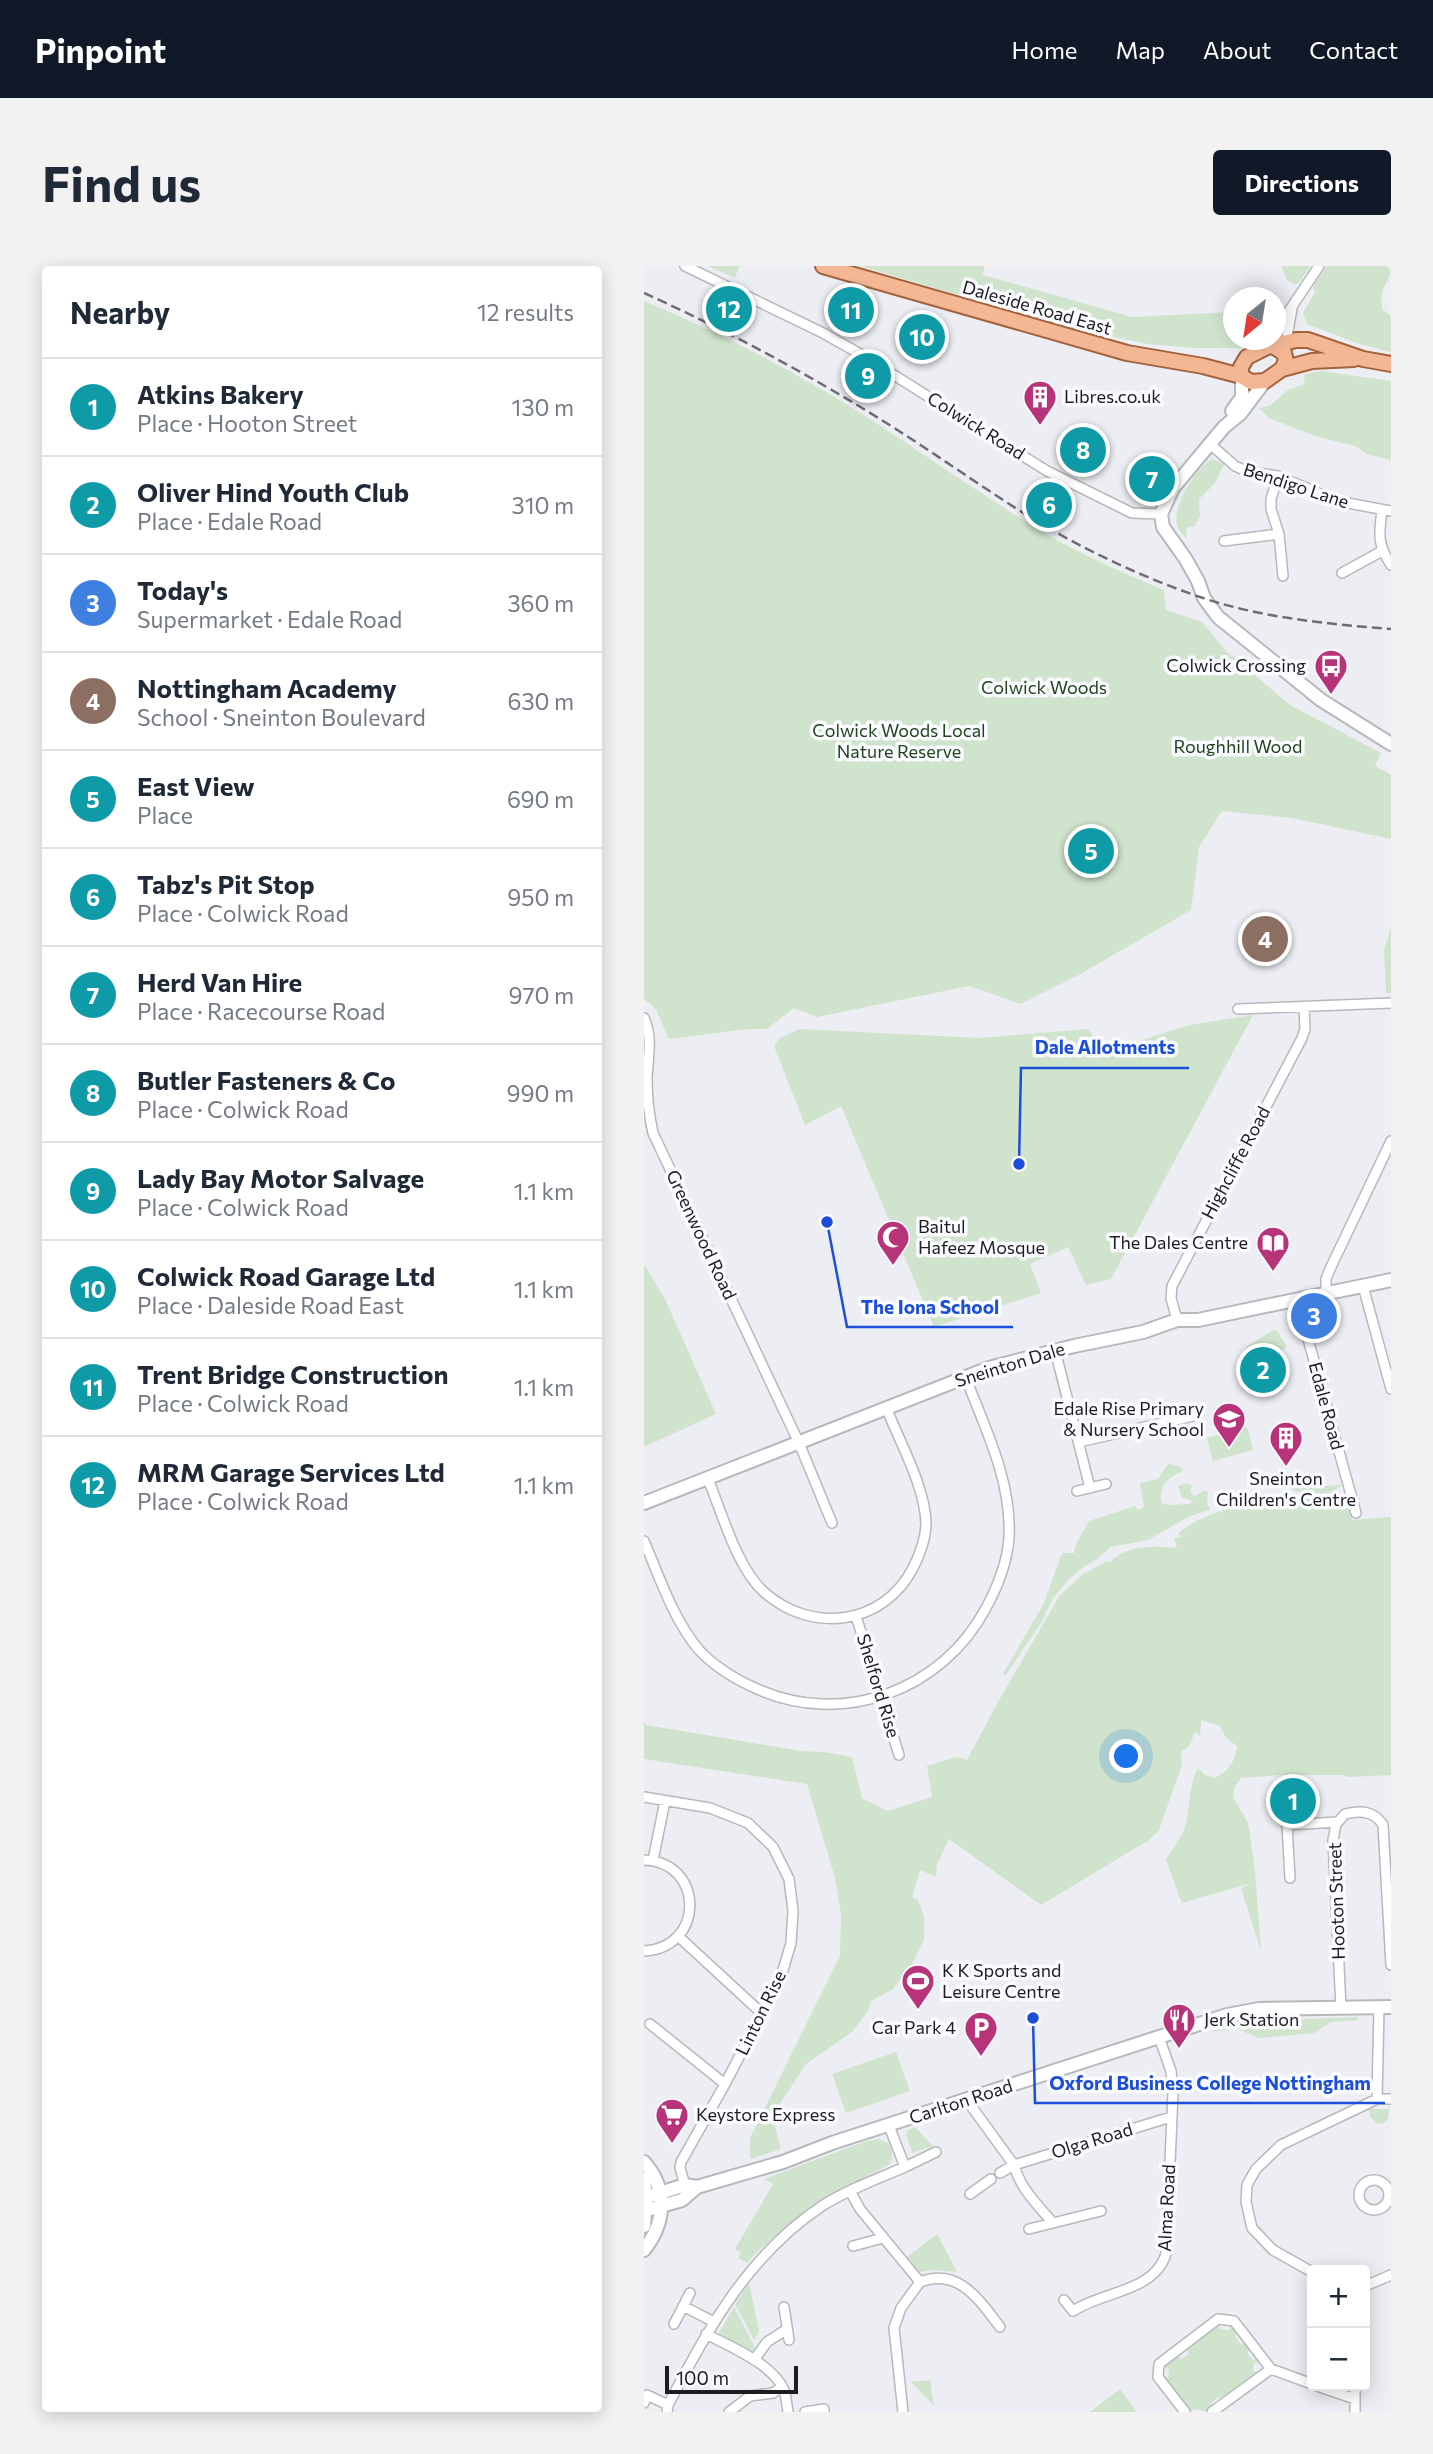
<!DOCTYPE html>
<meta charset="utf-8">
<style>
:root{--surface:#fff;--page:#f2f2f3;--text:#1f2937;--muted:#747a83;--line:#e0e1e3;--accent:#111827}
body{margin:0;font-family:Commissioner,sans-serif;background:var(--page);color:var(--text)}
.controls{position:absolute;right:21px;bottom:21px;display:grid;overflow:hidden;border-radius:7px;box-shadow:0 4px 18px #0003}
.controls button{width:63px;height:63px;display:grid;place-items:center;padding:0;border:0;border-bottom:2px solid var(--line);background:var(--surface);color:var(--text);font:35px sans-serif}
.compass{position:absolute;left:579px;top:21px;width:63px;height:63px;border-radius:50%;background:var(--surface);box-shadow:0 4px 18px #0003;rotate:210deg}
.scale{position:absolute;left:21px;bottom:18px;width:133px;box-sizing:border-box;padding-left:7px;border:4px solid #1d1d1f;border-top:0;font-size:19px;line-height:24px;white-space:nowrap;color:#1d1d1f;-webkit-text-stroke:5px #fafbff;paint-order:stroke}
.you{position:absolute;left:483px;top:1491px;width:24px;height:24px;margin:-18px;border:5px solid #fff;border-radius:50%;background:#1a73e8;box-shadow:0 0 0 10px #1a73e833}
.badge{display:grid;place-items:center;width:46px;height:46px;border-radius:50%;background:var(--accent);color:#fff;font-size:23px;font-weight:700}
.pin{position:absolute;translate:-50% -50%;border:4px solid #fff;box-shadow:0 2px 7px #0006}
.list{margin:0;padding:0;list-style:none}
h2{display:flex;justify-content:space-between;align-items:center;height:91px;margin:0;padding:0 28px;font-size:30px}
h2 small{font-size:23px;font-weight:400;color:var(--muted)}
.list li{display:grid;grid-template-columns:46px 1fr auto;gap:21px;align-items:center;box-sizing:border-box;height:98px;padding:0 28px;border-top:2px solid var(--line)}
.list b{display:block;font-size:26px;white-space:nowrap}
.list p{margin:0;font-size:23px;white-space:nowrap;color:var(--muted)}
.list em{font-size:23px;font-style:normal;color:var(--muted)}
.map{position:relative;flex:none;width:747px;height:2146px;overflow:hidden;border-radius:7px}
header{display:flex;align-items:center;gap:42px;box-sizing:border-box;height:98px;padding:0 35px;background:var(--accent);color:#fff}
header strong{font-size:33px}
nav{display:flex;gap:38px;margin-inline-start:auto;font-size:24px}
.intro{display:flex;align-items:center;justify-content:space-between;box-sizing:border-box;height:168px;padding:0 42px}
h1{margin:0;font-size:49px}
.button{padding:18px 32px;border-radius:7px;background:var(--accent);color:#fff;font-size:24px;font-weight:700}
main{display:flex;gap:42px;padding:0 42px}
aside{flex:1;background:var(--surface);border-radius:7px;box-shadow:0 4px 18px #0003}
.map>svg:first-child{display:block}
.green{fill:#d0e3cc}
.lines{fill:none;stroke-linecap:round;stroke-linejoin:round}
.street-casing{stroke:#b6b8bd;stroke-width:12}
.secondary-casing{stroke:#b6b8bd;stroke-width:16}
.primary-casing{stroke:#a4623d;stroke-width:18}
.street{stroke:#fff;stroke-width:9}
.secondary{stroke:#fff;stroke-width:12}
.primary{stroke:#f4b794;stroke-width:14}
.rail{stroke:#6e6e72;stroke-width:2.5;stroke-dasharray:10 5;stroke-linecap:butt}
.labels{text-anchor:middle;stroke-width:7;stroke-linejoin:round;paint-order:stroke}
.street-label{font-size:18px;fill:#1d1d1f;stroke:#fafbff}
.poi-label{font-size:18px;fill:#1d1d1f;stroke:#fafbff;text-anchor:start}
.park-label{font-size:18px;fill:#23431d;stroke:#fafbff}
.leader{fill:none;stroke:#1d4ed8;stroke-width:2.5}
.callout-dot{fill:#1d4ed8;stroke:#fafbff;stroke-width:2.5}
.callout-label{font-size:19px;text-anchor:middle;font-weight:bold;fill:#1d4ed8;stroke:#fafbff;stroke-width:7;stroke-linejoin:round;paint-order:stroke}
</style>
<header>
<strong>Pinpoint</strong>
<nav><a>Home</a><a>Map</a><a>About</a><a>Contact</a></nav>
</header>
<div class="intro"><h1>Find us</h1><a class="button">Directions</a></div>
<main>
<aside>
<h2>Nearby<small>12 results</small></h2>
<ul class="list">
<li><span class="badge" style="background:#0f9aa8">1</span><div><b>Atkins Bakery</b><p>Place · Hooton Street</p></div><em>130 m</em></li>
<li><span class="badge" style="background:#0f9aa8">2</span><div><b>Oliver Hind Youth Club</b><p>Place · Edale Road</p></div><em>310 m</em></li>
<li><span class="badge" style="background:#3f7fe0">3</span><div><b>Today's</b><p>Supermarket · Edale Road</p></div><em>360 m</em></li>
<li><span class="badge" style="background:#8d6e63">4</span><div><b>Nottingham Academy</b><p>School · Sneinton Boulevard</p></div><em>630 m</em></li>
<li><span class="badge" style="background:#0f9aa8">5</span><div><b>East View</b><p>Place</p></div><em>690 m</em></li>
<li><span class="badge" style="background:#0f9aa8">6</span><div><b>Tabz's Pit Stop</b><p>Place · Colwick Road</p></div><em>950 m</em></li>
<li><span class="badge" style="background:#0f9aa8">7</span><div><b>Herd Van Hire</b><p>Place · Racecourse Road</p></div><em>970 m</em></li>
<li><span class="badge" style="background:#0f9aa8">8</span><div><b>Butler Fasteners &amp; Co</b><p>Place · Colwick Road</p></div><em>990 m</em></li>
<li><span class="badge" style="background:#0f9aa8">9</span><div><b>Lady Bay Motor Salvage</b><p>Place · Colwick Road</p></div><em>1.1 km</em></li>
<li><span class="badge" style="background:#0f9aa8">10</span><div><b>Colwick Road Garage Ltd</b><p>Place · Daleside Road East</p></div><em>1.1 km</em></li>
<li><span class="badge" style="background:#0f9aa8">11</span><div><b>Trent Bridge Construction</b><p>Place · Colwick Road</p></div><em>1.1 km</em></li>
<li><span class="badge" style="background:#0f9aa8">12</span><div><b>MRM Garage Services Ltd</b><p>Place · Colwick Road</p></div><em>1.1 km</em></li>
</ul>
</aside>
<div class="map">
<svg width="747" height="2146" viewBox="0 0 747 2146">
<rect width="100%" height="100%" fill="#eceef3"/>
<path class="green" d="M64,0H95L91,12Z
M216,0H340L339,9L488,51L589,46L590,74H616L599,82H550L504,78L431,63Z
M637,0H666L655,17L651,19L643,14Z
M683,0H747C747,19 734,19 738,43L747,50V86L715,78L663,58L659,47L671,26L669,20Z
M0,35C78,67 155,108 226,153C287,193 346,235 409,272C445,292 482,308 520,324L522,344L558,356L583,386L646,439L737,487L731,500L747,509V573L648,552L578,545L555,581L547,644L433,710L377,738L325,720L173,751L150,742L123,763H103L25,773L12,743L0,733Z
M677,105L747,115V194L723,188L711,180L674,171L625,152L615,142L625,140L644,124L660,118L661,108Z
M568,193L580,198L571,217L555,233L556,250L550,261H545L542,263L543,273C539,269 534,264 533,259C528,240 551,203 568,193Z
M747,661V727H742L740,684Z
M609,749L467,1013L442,1019L424,981L386,998L397,1027L290,1061L197,840L161,859L130,780L136,772L155,763L335,772L444,763L461,786L545,759Z
M0,998L21,1033L72,1148L0,1181Z
M629,1064L633,1065L643,1081L613,1099L602,1081Z
M603,1161L609,1184L569,1195L563,1172Z
M525,1197L538,1202L539,1205C523,1212 515,1219 517,1237L525,1239L546,1238L548,1235L538,1231L534,1220L543,1217L548,1220L546,1225L550,1231L561,1224L564,1227L563,1236L566,1244L546,1250L504,1274L467,1281L452,1294L442,1299L427,1311L409,1332L397,1357L361,1410L359,1408L400,1337L418,1287H430C432,1274 439,1267 445,1255L491,1240L494,1244L500,1241L496,1217L514,1213Z
M698,1219L683,1230L649,1225L647,1222Z
M640,1231C662,1231 680,1238 702,1234L708,1254L747,1251V1509L704,1511L699,1509H637L597,1512L590,1522L589,1531L604,1557L611,1604L617,1685L597,1622L608,1617L538,1637L522,1594C528,1584 539,1570 542,1558C546,1541 545,1517 554,1502L561,1509L570,1512C583,1507 592,1495 593,1480L582,1472L576,1460L557,1454L556,1470L551,1465L546,1479L537,1486L538,1499L515,1564L505,1574L397,1639L305,1573L293,1598L292,1611L276,1604L268,1631L274,1634L280,1651V1673L269,1697L249,1723L227,1735L223,1746L208,1766L162,1798L137,1836L130,1857L137,1883L106,1893V1872L196,1690L197,1648L191,1612L163,1518L0,1493V1456L2,1459L157,1485L180,1486L208,1491L218,1532L244,1545L288,1531L283,1500L312,1491L323,1494L354,1436L416,1329L438,1309L463,1295L466,1296C484,1278 510,1280 533,1282L530,1272L538,1271L534,1268C560,1244 606,1238 640,1231Z
M714,1751V1754L687,1756L670,1767L614,1772L592,1762L569,1766V1764L604,1755Z
M252,1786L266,1825L202,1847L188,1808Z
M725,1843H745L744,1853L740,1857L734,1858L726,1851Z
M271,1861L289,1880L269,1887L262,1869L264,1864Z
M234,1873C249,1876 250,1886 246,1898C193,1926 143,1953 103,1997L94,1992L97,1987L91,1983L129,1918L120,1913L220,1876Z
M293,1968L313,2006L289,2004L276,2006L262,1992Z
M105,2017L115,2065L110,2074L91,2038Z
M90,2041L111,2082L110,2084H103L75,2067Z
M576,2055L575,2063L586,2064L588,2056L596,2065L591,2070L597,2079L603,2075L609,2082L603,2087L609,2094L615,2090L617,2094V2097H610L609,2105L616,2106L580,2137L575,2131L567,2137L571,2143L568,2146L549,2143L548,2146H544L516,2110L524,2111L525,2103L517,2101L533,2087L537,2093L545,2088L541,2081Z
M286,2114L290,2140L267,2116Z
M476,2123L493,2146H446Z"/>
<g class="lines">
<defs>
<path id="street" d="M41,0L179,67L218,89L403,205L488,247L517,248
M632,71L641,51L675,0
M641,81L648,43
M565,177L591,200L602,205L634,210L693,235L747,245
M634,210L627,233V243L635,268L639,310
M738,244C735,268 733,278 747,299
M580,275L635,268
M698,307L738,285
M594,743L747,737
M0,752C9,771 4,791 3,812C3,831 5,849 9,867L155,1177L188,1257
M719,1020L747,1123
M682,1027V1013L686,1003L747,875
M653,1033L712,1247
M533,1054L527,1032L528,1020L658,772L661,763L660,741
M411,1084L446,1222
M435,1176L549,1150
M64,1213C78,1247 93,1302 120,1326C167,1368 239,1360 269,1302C276,1288 282,1273 282,1257C281,1220 255,1175 242,1141
M433,1225L462,1218
M0,1275C16,1312 29,1353 55,1384C70,1400 91,1413 111,1422C198,1462 298,1425 342,1342C354,1320 363,1298 365,1272C368,1215 341,1162 321,1110
M212,1350L255,1489
M0,1531L66,1542L104,1557L129,1581L145,1613L149,1645L147,1677L137,1711L81,1818L37,1896L36,1902L41,1919
M0,1594C61,1596 61,1682 0,1685
M9,1594L21,1535
M646,1612L643,1559L694,1556
M34,1670L112,1742L119,1745
M697,1742L689,1574L692,1558L701,1548C717,1544 730,1545 739,1559L747,1699
M6,1758L81,1818
M322,1833L370,1899L527,1851
M733,1833L735,1741
M261,1901L292,1886
M356,1907L370,1899C376,1922 392,1937 408,1956
M715 1929a15 15 0 1 1 30 0a15 15 0 1 1-30 0Z
M206,1925L216,1943L276,2016
M326,1928L347,1913
M385,1963L457,1945
M209,1980L239,1972
M668,2006L629,1984L608,1962L602,1936L603,1919L612,1903L637,1879L733,1833H747
M276,2016C315,2001 336,2035 356,2061
M721,2020L747,2009
M420,2034L429,2045C459,2025 510,2026 522,1988L529,1827L527,1805L515,1771
M39,2040L70,2056
M140,2041L145,2074
M30,2058L46,2027
M62,2068C85,2080 129,2098 140,2124C142,2130 143,2139 144,2146
M110,2094L123,2076L143,2063
M627,2103L668,2118
M673,2120L711,2133
M711,2120V2146
M0,2137L3,2129L24,2139
M23,2146L24,2139C65,2062 103,1990 178,1940C203,1924 233,1913 261,1901L245,1860
M85,2146L106,2130L129,2127L138,2121
M161,2146L180,2143V2146
M259,2146L250,2062L257,2042L276,2016
M541,2146L514,2111L515,2098L574,2053L590,2055L627,2103L568,2146"/>
<path id="secondary" d="M621,115L597,147L580,161L529,222L517,248L519,261L541,292L554,315L560,332L574,351L677,434L747,478
M588,145L598,131V112
M0,1237L345,1102L430,1080L499,1066L533,1054H554L747,1014
M0,1896C24,1923 22,1956 0,1984
M0,1913L2,1932L0,1960
M0,1932L41,1919L53,1921
M0,1945L38,1934L53,1921L139,1896L188,1877L583,1749L615,1743L747,1741"/>
<path id="primary" d="M179,0L483,87L559,100L597,110L607,116L621,115L638,103L642,95L640,87L629,80
M638,103L668,95L710,93
M597,110V101L603,91L623,81L652,74H664L719,93L747,98"/>
</defs>
<use href="#street" class="street-casing"/>
<use href="#secondary" class="secondary-casing"/>
<use href="#primary" class="primary-casing"/>
<use href="#street" class="street"/>
<use href="#secondary" class="secondary"/>
<use href="#primary" class="primary"/>
<path class="rail" d="M0,27C84,65 166,109 244,158C290,187 335,219 381,248C436,282 497,311 559,332C619,352 684,358 747,363"/>
</g>
<defs>
<symbol id="building-pin" viewBox="-11 -11 22 30"><path d="M0 17L-7.5 6A9.5 9.5 0 1 1 7.5 6Z" fill="#b7347a" stroke="#fafbff"/><path d="M-4-6H4V6H1V3H-1V6H-4ZM-2.5-4.3h1.7v1.8h-1.7ZM.8-4.3h1.7v1.8H.8ZM-2.5-1h1.7V.8h-1.7ZM.8-1h1.7V.8H.8Z" fill="#fff"/></symbol>
<symbol id="bus-pin" viewBox="-11 -11 22 30"><path d="M0 17L-7.5 6A9.5 9.5 0 1 1 7.5 6Z" fill="#b7347a" stroke="#fafbff"/><path d="M-5-6H5V4H4V6H2V4H-2V6H-4V4H-5ZM-3.5-4V0h7V-4ZM-3.5 1.2v1.5H-2V1.2ZM2 1.2v1.5H3.5V1.2Z" fill="#fff"/></symbol>
<symbol id="mosque-pin" viewBox="-11 -11 22 30"><path d="M0 17L-7.5 6A9.5 9.5 0 1 1 7.5 6Z" fill="#b7347a" stroke="#fafbff"/><path d="M3.5-4.9A6 6 0 1 0 3.5 4.9A5 5 0 1 1 3.5-4.9Z" fill="#fff"/></symbol>
<symbol id="library-pin" viewBox="-11 -11 22 30"><path d="M0 17L-7.5 6A9.5 9.5 0 1 1 7.5 6Z" fill="#b7347a" stroke="#fafbff"/><path d="M-6-4Q-3-5.5-.7-3.5V5Q-3 3-6 4ZM6-4Q3-5.5 .7-3.5V5Q3 3 6 4Z" fill="#fff"/></symbol>
<symbol id="school-pin" viewBox="-11 -11 22 30"><path d="M0 17L-7.5 6A9.5 9.5 0 1 1 7.5 6Z" fill="#b7347a" stroke="#fafbff"/><path d="M0-5L7-2L0 1L-7-2ZM-4 1L0 2.5L4 1V4Q0 6-4 4Z" fill="#fff"/></symbol>
<symbol id="stadium-pin" viewBox="-11 -11 22 30"><path d="M0 17L-7.5 6A9.5 9.5 0 1 1 7.5 6Z" fill="#b7347a" stroke="#fafbff"/><path d="M0-5a6.5 5 0 1 0 0 10a6.5 5 0 1 0 0-10ZM-3.5-1.8h7v3.6h-7Z" fill="#fff"/></symbol>
<symbol id="restaurant-pin" viewBox="-11 -11 22 30"><path d="M0 17L-7.5 6A9.5 9.5 0 1 1 7.5 6Z" fill="#b7347a" stroke="#fafbff"/><path d="M-5-6h1v4h1v-4h1v4h1v-4h1v5L-1.5 .5V6h-2V.5L-5-1ZM5-6V6H3V1.5H1.5Q1.5-4 5-6Z" fill="#fff"/></symbol>
<symbol id="parking-pin" viewBox="-11 -11 22 30"><path d="M0 17L-7.5 6A9.5 9.5 0 1 1 7.5 6Z" fill="#b7347a" stroke="#fafbff"/><path d="M-3.5-5.5H1a3.5 3.5 0 0 1 0 7H-1V5.5H-3.5ZM-1-3.4V-.6H.8a1.4 1.4 0 0 0 0-2.8Z" fill="#fff"/></symbol>
<symbol id="supermarket-pin" viewBox="-11 -11 22 30"><path d="M0 17L-7.5 6A9.5 9.5 0 1 1 7.5 6Z" fill="#b7347a" stroke="#fafbff"/><path d="M-6-5.5h2.5l.6 2H6L4.5 2H-2.5L-4.4-4H-6ZM-1.5 3.2a1.3 1.3 0 1 0 .1 0ZM3 3.2a1.3 1.3 0 1 0 .1 0Z" fill="#fff"/></symbol>
</defs>
<g fill-rule="evenodd">
<use href="#building-pin" x="377" y="112" width="38" height="52"/>
<use href="#bus-pin" x="668" y="381" width="38" height="52"/>
<use href="#mosque-pin" x="230" y="952" width="38" height="52"/>
<use href="#library-pin" x="610" y="958" width="38" height="52"/>
<use href="#school-pin" x="566" y="1134" width="38" height="52"/>
<use href="#building-pin" x="623" y="1153" width="38" height="52"/>
<use href="#stadium-pin" x="255" y="1696" width="38" height="52"/>
<use href="#restaurant-pin" x="516" y="1735" width="38" height="52"/>
<use href="#parking-pin" x="318" y="1743" width="38" height="52"/>
<use href="#supermarket-pin" x="9" y="1830" width="38" height="52"/>
</g>
<g class="labels">
<g class="street-label">
<text transform="translate(393 42) rotate(16)" y="6">Daleside Road East</text>
<text transform="translate(332 160) rotate(32)" y="6">Colwick Road</text>
<text transform="translate(652 220) rotate(18)" y="6">Bendigo Lane</text>
<text transform="translate(592 897) rotate(-62)" y="6">Highcliffe Road</text>
<text transform="translate(57 969) rotate(65)" y="6">Greenwood Road</text>
<text transform="translate(366 1099) rotate(-17)" y="6">Sneinton Dale</text>
<text transform="translate(682 1140) rotate(75)" y="6">Edale Road</text>
<text transform="translate(234 1420) rotate(73)" y="6">Shelford Rise</text>
<text transform="translate(693 1635) rotate(-92)" y="6">Hooton Street</text>
<text transform="translate(117 1747) rotate(-64)" y="6">Linton Rise</text>
<text transform="translate(317 1836) rotate(-18)" y="6">Carlton Road</text>
<text transform="translate(448 1875) rotate(-17)" y="6">Olga Road</text>
<text transform="translate(523 1942) rotate(-87)" y="6">Alma Road</text>
</g>
<g class="poi-label">
<text x="420" y="137">Libres.co.uk</text>
<text x="662" y="406" text-anchor="end">Colwick Crossing</text>
<text x="274" y="967">Baitul<tspan x="274" dy="21">Hafeez Mosque</tspan></text>
<text x="604" y="983" text-anchor="end">The Dales Centre</text>
<text x="560" y="1149" text-anchor="end">Edale Rise Primary<tspan x="560" dy="21">&amp; Nursery School</tspan></text>
<text x="642" y="1219" text-anchor="middle">Sneinton<tspan x="642" dy="21">Children's Centre</tspan></text>
<text x="298" y="1711">K K Sports and<tspan x="298" dy="21">Leisure Centre</tspan></text>
<text x="560" y="1760">Jerk Station</text>
<text x="312" y="1768" text-anchor="end">Car Park 4</text>
<text x="52" y="1855">Keystore Express</text>
</g>
<g class="park-label">
<text x="400" y="428">Colwick Woods</text>
<text x="255" y="471">Colwick Woods Local<tspan x="255" dy="21">Nature Reserve</tspan></text>
<text x="594" y="487">Roughhill Wood</text>
</g>
</g>
<path class="leader" d="M375 898L377 802H545M183 956L203 1061H369M389 1752L391 1837H741"/>
<g class="callout-dot">
<circle cx="375" cy="898" r="7"/>
<circle cx="183" cy="956" r="7"/>
<circle cx="389" cy="1752" r="7"/>
</g>
<g class="callout-label">
<text x="461" y="788">Dale Allotments</text>
<text x="286" y="1048">The Iona School</text>
<text x="566" y="1824">Oxford Business College Nottingham</text>
</g>
</svg>
<div class="controls">
<button>+</button>
<button>−</button>
</div>
<svg class="compass" viewBox="-18 -18 36 36"><path d="M0-13l5 13h-10z" fill="#e53935"/><path d="M0 13l5-13h-10z" fill="#747a83"/></svg>
<div class="scale">100 m</div>
<div class="you"></div>
<div class="pin badge" style="left:649px;top:1535px;background:#0f9aa8">1</div>
<div class="pin badge" style="left:619px;top:1104px;background:#0f9aa8">2</div>
<div class="pin badge" style="left:670px;top:1050px;background:#3f7fe0">3</div>
<div class="pin badge" style="left:621px;top:673px;background:#8d6e63">4</div>
<div class="pin badge" style="left:447px;top:585px;background:#0f9aa8">5</div>
<div class="pin badge" style="left:405px;top:239px;background:#0f9aa8">6</div>
<div class="pin badge" style="left:508px;top:213px;background:#0f9aa8">7</div>
<div class="pin badge" style="left:439px;top:184px;background:#0f9aa8">8</div>
<div class="pin badge" style="left:224px;top:110px;background:#0f9aa8">9</div>
<div class="pin badge" style="left:278px;top:71px;background:#0f9aa8">10</div>
<div class="pin badge" style="left:207px;top:44px;background:#0f9aa8">11</div>
<div class="pin badge" style="left:85px;top:43px;background:#0f9aa8">12</div>
</div>
</main>
